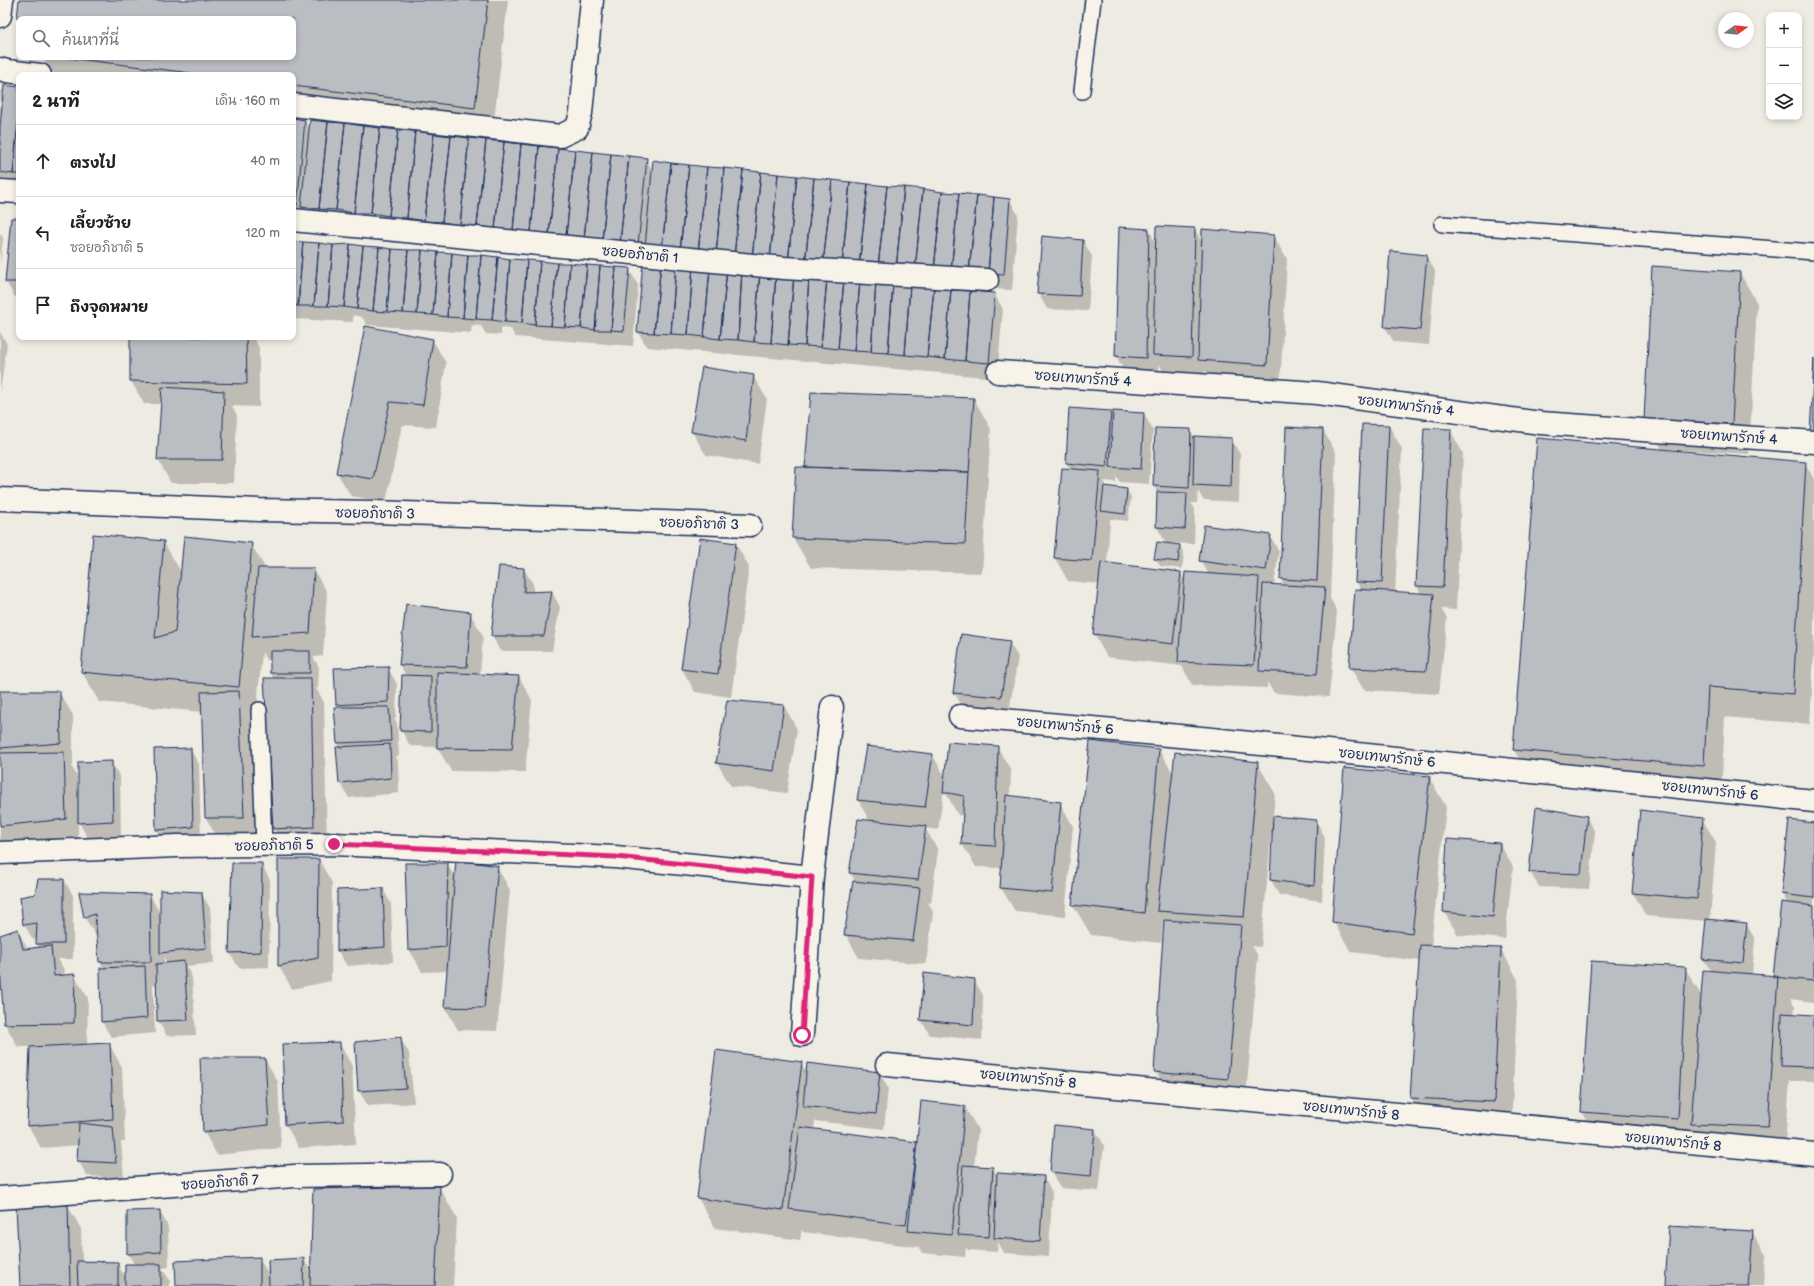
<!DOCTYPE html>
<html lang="th">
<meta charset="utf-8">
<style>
:root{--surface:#fff;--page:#f6f6f6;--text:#222;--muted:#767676;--line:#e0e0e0}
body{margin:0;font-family:"Balsamiq Sans","Playpen Sans Thai",sans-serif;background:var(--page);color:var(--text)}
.controls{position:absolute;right:12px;top:12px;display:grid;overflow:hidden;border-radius:8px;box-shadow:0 2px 6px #0003}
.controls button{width:36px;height:36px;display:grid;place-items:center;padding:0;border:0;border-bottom:1px solid var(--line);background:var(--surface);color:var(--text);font:20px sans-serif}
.compass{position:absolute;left:1718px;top:12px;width:36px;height:36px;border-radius:50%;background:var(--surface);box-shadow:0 2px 6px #0003;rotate:75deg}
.stop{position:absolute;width:12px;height:12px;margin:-9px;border:3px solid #db2777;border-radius:50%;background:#fff}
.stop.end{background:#db2777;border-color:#fff;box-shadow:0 1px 4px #0008}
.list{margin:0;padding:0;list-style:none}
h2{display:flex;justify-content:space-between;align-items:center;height:52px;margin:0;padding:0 16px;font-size:17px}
h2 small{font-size:13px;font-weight:400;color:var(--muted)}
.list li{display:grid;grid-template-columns:26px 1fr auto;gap:12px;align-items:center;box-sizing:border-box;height:72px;padding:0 16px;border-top:1px solid var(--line)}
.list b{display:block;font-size:15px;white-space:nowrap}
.list p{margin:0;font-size:13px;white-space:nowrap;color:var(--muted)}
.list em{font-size:13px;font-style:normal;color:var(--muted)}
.icon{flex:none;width:22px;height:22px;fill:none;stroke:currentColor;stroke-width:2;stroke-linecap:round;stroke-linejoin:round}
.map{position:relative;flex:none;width:1814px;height:1286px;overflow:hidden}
.search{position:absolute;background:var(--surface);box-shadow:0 2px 6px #0003;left:16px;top:16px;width:280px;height:44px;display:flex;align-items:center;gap:10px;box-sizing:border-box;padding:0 14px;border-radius:8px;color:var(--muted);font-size:15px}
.panel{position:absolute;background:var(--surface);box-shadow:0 2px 6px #0003;left:16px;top:72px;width:280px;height:268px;border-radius:8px}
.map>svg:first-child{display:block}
.shadow{fill:#0003;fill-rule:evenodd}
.building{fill:#babdc2;stroke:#1b2f5e}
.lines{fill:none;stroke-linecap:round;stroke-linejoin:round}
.lane-casing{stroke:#1b2f5e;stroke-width:18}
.street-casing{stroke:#1b2f5e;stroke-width:25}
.lane{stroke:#f7f3e8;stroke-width:15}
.street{stroke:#f7f3e8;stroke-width:22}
.route{stroke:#db2777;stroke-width:5}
.labels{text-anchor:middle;stroke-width:3;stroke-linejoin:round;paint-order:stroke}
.street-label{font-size:14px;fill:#1b2f5e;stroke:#f7f3e8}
</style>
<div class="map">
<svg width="1814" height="1286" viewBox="0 0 1814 1286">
<rect width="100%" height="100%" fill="#eeebe2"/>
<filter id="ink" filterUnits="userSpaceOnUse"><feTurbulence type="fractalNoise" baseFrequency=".025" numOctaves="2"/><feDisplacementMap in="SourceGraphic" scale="8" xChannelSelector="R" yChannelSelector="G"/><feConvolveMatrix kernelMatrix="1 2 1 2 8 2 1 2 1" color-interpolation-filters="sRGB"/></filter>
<g filter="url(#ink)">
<path class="shadow" d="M20,0H508L492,138L293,113V75H55L42,57H293V19Z
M19,87V188L0,189V88L4,94Z
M293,119L305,121L310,130L646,159L653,171L1010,200L1018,215L1012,290L910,284V286L994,294L1003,309L997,378L647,347L638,332L644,262L293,220Z
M19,219V297H15L6,282Z
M1120,228L1149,230L1156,243L1195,229L1202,243L1273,236L1287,259L1280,387L1212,383L1205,370V380L1167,378L1159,364V380L1129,379L1116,356Z
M0,233L3,238L0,265Z
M1083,241L1092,256L1088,311L1047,309L1038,293Z
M293,243L629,269L638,285L633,346L515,337L511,329L501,328V335L486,334L481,326L472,325L471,333L367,325L362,317L353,315V322L293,319Z
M1426,256L1435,271L1429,345L1394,342L1385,327Z
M1740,273L1757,303L1749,454L1668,449V451L1805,463L1814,479V655L1810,724L1725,717L1721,795L1532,780L1514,750L1663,451L1645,419Z
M0,332L7,344L0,392Z
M131,337H253L259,348V407L232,406L237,415L234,483H171L158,460L161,404H144L131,381Z
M432,339L446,363L436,427L402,425L386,502L351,496L337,473Z
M753,376L767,399L758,464L706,455L692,432Z
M811,393L974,399L991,429L982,573L811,568L793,538L806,468Z
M1070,409L1110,412L1114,418L1144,414L1153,430L1149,484L1120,482L1116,476V482L1104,481L1107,487L1127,490L1131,497L1128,521L1110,519L1107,564L1181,573L1185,581L1209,575L1201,561L1270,536L1279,551L1274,586L1285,587L1281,579L1287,428L1323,430L1336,453L1330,598L1337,611L1329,697L1274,693L1267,682V688L1192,685L1182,666L1107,657L1094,634L1100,584L1068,581L1055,558L1070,470L1067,463Z
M1389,426L1402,449L1395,593L1422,595L1417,586L1450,430L1463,453L1456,610L1441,609L1447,618L1439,694L1364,690L1350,667L1361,590L1356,581Z
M1156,429L1190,430L1194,437L1231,439L1240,454L1239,502L1203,500L1198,491L1197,503H1191L1195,509L1194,544L1166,543L1157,527L1158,494L1154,486Z
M94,535L163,541L182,574L251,544L266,569H313L327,592L323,656L313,657L319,667L318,688H316L324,702L327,850L287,852L274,829L265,679H274L271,673V659L266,660L262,652L256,717L257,841H219L206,818L202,712L99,702L82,672Z
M736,544L749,567L731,697L695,692L682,669Z
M1180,546L1184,553L1182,569L1160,566L1156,559Z
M524,569L533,584V593L552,592L560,607L552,651H500L492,636Z
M407,605L470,613L483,636L480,675L519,677L532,700L525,772L451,771L437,747L410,746L401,730L406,676L400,665Z
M1009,642L1018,657L1009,712L963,708L954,692Z
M388,668L397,684L396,718H394L397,723L399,756H395L398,761L399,793L349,798L340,783L337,748H341L338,743L339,708L337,704Z
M0,692H59L73,715V766H71L77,776V792L111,762L120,777L121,837L88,838L78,821V842L5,849L0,842Z
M784,706L797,729L787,793L731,786L717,763Z
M1091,742L1159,750L1174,775L1257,763L1275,793L1273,817L1316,821L1325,837L1322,901L1279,895L1271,880L1273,836H1271L1261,947L1252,946L1258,956L1245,1109L1173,1102L1156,1072L1165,923L1163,920L1161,943L1091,935L1073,905Z
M997,747L1011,770L1010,797L1060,803L1073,826L1065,916L1015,911L1001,888L1002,868L976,867L962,844L964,816L958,815L944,790L938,830L925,828L938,850L931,903L928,902L933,912L926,964L859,958L846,935L856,882L850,873L870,822L858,800L932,754L946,778Z
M190,749L199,764L201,842L166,845L157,830Z
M1429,777L1446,807L1431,946L1501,949L1518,980L1511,1131L1429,1128L1411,1098L1420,961L1351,952L1333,921Z
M1586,817L1595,832L1589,889L1539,887L1530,872Z
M1702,819L1716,842L1710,920L1746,924L1755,939L1752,975L1774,977L1788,904L1782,894L1790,821L1814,824V1002L1790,999L1795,1007L1794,1015L1814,1016V1081H1790L1784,1157L1599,1142L1582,1111L1685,968L1702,997L1711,971L1703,959L1707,921L1646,916L1633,893Z
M1448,840L1500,844L1513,867L1505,939L1458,935L1444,912Z
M279,860H319L332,883L331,981L292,989L279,966Z
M261,864L270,880L269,967L239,968L230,953Z
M447,864L456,879L497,867L510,890L497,1031L458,1030L445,1007L448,971L422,972L409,949Z
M64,880L73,895V959H58L64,970L65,976L74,975L88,998L87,1045L109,1044L122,1067L125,1142H121L124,1178L87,1176L78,1160L79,1145L41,1148L28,1125L31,1047H18L5,1024L0,936L17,930L28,949L39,948L37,944V939L33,940L24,924L35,895Z
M383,889L391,904L393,962L347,966L338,951V891Z
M81,893L150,895L161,915L201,893L210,908L214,963L186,966L192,977L196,1035L167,1036L158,1021L157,985H153L155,1033L111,1037L102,1022L101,969H104L100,962L98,940L85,918ZM164,957L167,964H164Z
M974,980L983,995L982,1040L930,1035L921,1020Z
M400,1038L409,1053L414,1103L368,1106L359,1091Z
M339,1043L352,1066L356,1144L299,1148L286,1125L283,1045Z
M265,1059L278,1082L281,1148L217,1155L204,1132Z
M801,1063L807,1073H880L888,1088L884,1129L815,1121L814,1130L918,1144L965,1107L978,1130L974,1167L993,1168L998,1177H1043L1052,1192L1049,1256L1004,1253L998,1242L997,1252L968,1250L966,1247L965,1257L922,1253L919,1247L803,1232L802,1229L800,1240L715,1228L698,1198Z
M1055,1126L1095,1130L1104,1145L1099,1191L1060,1188L1051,1172Z
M439,1187L457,1218L453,1286H177L259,1258L269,1275L304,1259L311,1272Z
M68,1206L81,1229L82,1262L117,1263L126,1279L135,1265L128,1254L160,1211L168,1227L169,1267L162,1268L170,1281V1286H21Z
M1752,1232L1766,1255L1764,1286H1666Z"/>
<path class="building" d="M19,0H488L475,108L293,86V75H207L61,57H293V19L19,20L17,18Z
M4,85L19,87V114L13,174L0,172V127Z
M19,114V174H13Z
M293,118L305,120L297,206H293Z
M310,120L328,122L319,209L301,207Z
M328,122L345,123L336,210L319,209Z
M345,123L363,126L354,213L336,210Z
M363,126L380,128L371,213H354Z
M380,128L398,130L389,216L371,213Z
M398,130L415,131L407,218L389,216Z
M415,131L434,134L424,221L407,218Z
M434,134L451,136L442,222L424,221Z
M451,136L469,138L460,225L442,222Z
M469,138L486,140L477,226L460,225Z
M486,140L504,142L495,229L477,226Z
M504,142L521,144L513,230L495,229Z
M521,144L539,146L531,232L513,230Z
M539,146L558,148L549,234L531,232Z
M558,148L575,150L566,236L549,234Z
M575,150L593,152L584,239L566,236Z
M593,152L611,154L602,241L584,239Z
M611,154L629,156L620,243L602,241Z
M629,156L647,158L638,245L620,243Z
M653,160L671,163L662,249L645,247Z
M671,163L689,165L680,251L662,249Z
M689,165L707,167L698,253L680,251Z
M707,167L724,168L716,255L698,253Z
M724,168L743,170L734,257L716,255Z
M743,170L761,172L752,258L734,257Z
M761,172L778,174L770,260L752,258Z
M778,174L797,176L788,262L770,260Z
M797,176L814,178L805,264L788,262Z
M814,178L832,180L823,265L805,264Z
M832,180L850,182L842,266L823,265Z
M850,182L868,184L859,266H842Z
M868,184L887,186L878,267L859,266Z
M887,186L904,187L896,269L878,267Z
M904,187L923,189L915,270L896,269Z
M923,189L942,192L934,270H915Z
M942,192L959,193L951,271L934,270Z
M959,193L977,195L969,272L951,271Z
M977,195L994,197L988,274L969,272Z
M994,197L1010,199L1004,275L988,274Z
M11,218H19V282H5Z
M1156,226L1195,228L1192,357L1153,355Z
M1119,227L1149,229L1146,358L1115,356Z
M1202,229L1274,235L1267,365L1198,360Z
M1042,236L1083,240L1080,296L1037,294Z
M293,241L303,242L298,306L293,305Z
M303,242L319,243L314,306H298Z
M319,243L333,245L328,306H314Z
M350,244L344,307L328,306L333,245Z
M350,244L363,246L357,309L344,307Z
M363,246L379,247L373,311L357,309Z
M379,247L392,249L387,312L373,311Z
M392,249L408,250L403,313L387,312Z
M408,250H422L417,314L403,313Z
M422,250L438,252L433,315L417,314Z
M1390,251L1427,255L1420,330L1384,327Z
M438,252L452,253L447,317L433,315Z
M452,253L468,255L463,318L447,317Z
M468,255H481L476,319L463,318Z
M481,255L498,257L492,320L476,319Z
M498,257L510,259L505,322L492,320Z
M510,259L527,260L522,323L505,322Z
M527,260L540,261L535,325L522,323Z
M540,261L557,263L551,326L535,325Z
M643,261L661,263L654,333L637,332Z
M557,263H570L565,327L551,326Z
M570,263L587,265L581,328L565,327Z
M661,263L676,264L671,334L654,333Z
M676,264L693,266L688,335L671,334Z
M587,265L600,266L595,330L581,328Z
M600,266L616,267L611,330H595Z
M693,266L710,268L704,337L688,335Z
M1652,266L1740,272L1732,424L1644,419Z
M616,267L630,268L624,331L611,330Z
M710,268L727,269L720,339L704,337Z
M727,269L742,270L738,340L720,339Z
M742,270L760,272L754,342L738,340Z
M760,272L776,274L771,343L754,342Z
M776,274L794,275L788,345L771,343Z
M794,275L809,276L805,346L788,345Z
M809,276L827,278L821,347L805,346Z
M827,278L844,279L838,349L821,347Z
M844,279L860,281L854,351L838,349Z
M860,281L876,282L871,352L854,351Z
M876,282L893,284L888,353L871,352Z
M893,284L910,285L905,355L888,353Z
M910,285L934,288L927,357L905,355Z
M934,288L951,290L945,359L927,357Z
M951,290L970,291L965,361L945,359Z
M970,291L995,293L989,363L965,361Z
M365,326L433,339L423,405L390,402L373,479L336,473Z
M130,337H246L247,384L130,381Z
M1814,358V434H1810Z
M702,367L754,375L746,441L691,432Z
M162,387L224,391L222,460H157Z
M811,392L974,398L969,472L805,467Z
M1069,408L1111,411L1107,467L1066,463Z
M1113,411L1144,413L1141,469L1110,467Z
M1362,424L1389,425L1382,583L1355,582Z
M1286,427L1323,429L1317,581L1280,579Z
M1155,428L1191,429L1189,488L1153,486Z
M1424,428L1451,429L1443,587L1416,586Z
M1194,436L1232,438L1231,487L1193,485Z
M1537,438L1806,462L1793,694L1708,687L1704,766L1513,750Z
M796,467L969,472L965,544L792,538Z
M1062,468L1100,471L1092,561L1054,558Z
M1104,486L1127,489L1125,514L1101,511Z
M1157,492L1187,493L1185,529L1156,527Z
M1204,525L1271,535L1266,570L1199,561Z
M93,534L164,541L155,638L175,632L184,536L252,543L239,687L81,672Z
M700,538L736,543L718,674L681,669Z
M1157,542L1180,545L1178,562L1154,559Z
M1101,562L1181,572L1173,644L1093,634Z
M499,566L524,568V592L552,591L544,636H491Z
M258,568H314L310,633L252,637Z
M1185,572L1259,577L1254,665L1178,662Z
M1263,584L1325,587L1317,674L1259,671Z
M1355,589L1434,594L1426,671L1349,668Z
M406,604L471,612L467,667L399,665Z
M961,634L1010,641L1001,697L953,693Z
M270,651H310V673H270Z
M389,667L388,702L336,705L334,668Z
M437,672L519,676L512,749L437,748Z
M402,675L431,676V732L400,731Z
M264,678H311L314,827L273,829Z
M0,691H60L61,743L0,748Z
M239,691L244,818H205L201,692Z
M727,700L784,705L774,771L716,763Z
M334,707H389L391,741L337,743Z
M1090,741L1159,749L1144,913L1072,905Z
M948,742L998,746L995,846L961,844L964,796L943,792Z
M390,744L391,778L339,783L336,747Z
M866,746L933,754L925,807L857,800Z
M191,748L193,827L156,830L154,749Z
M64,752L66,819L0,826V753Z
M1175,752L1258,762L1244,917L1157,911Z
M112,761L113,821L78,823V762Z
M1344,768L1430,776L1412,933L1332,922Z
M1006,795L1061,802L1052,893L1000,888Z
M1536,807L1587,816L1581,874L1529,872Z
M1640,810L1703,818L1697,899L1632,893Z
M1273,816L1317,820L1314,886L1270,880Z
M858,819L926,826L918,880L849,873Z
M1789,820L1814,823V898L1781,894Z
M1447,839L1500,843L1493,917L1443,912Z
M278,859H319L318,958L278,966Z
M456,860L498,866L484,1008L444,1007Z
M232,863H262L261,952L229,953Z
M405,863H448L446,947L408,950Z
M38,879H64V944H36L37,923L23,925L20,897L35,894Z
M853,881L920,888L913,941L844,935Z
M383,888L385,947L337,951V890Z
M160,890L202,892L206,948L160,953Z
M79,892L150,894L151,962H99L95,914L84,918Z
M1781,902L1814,906V981L1773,977Z
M1706,919L1747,923L1743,963L1702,959Z
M1164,920L1241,925L1228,1079L1154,1072Z
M18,929L23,949L51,946L54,976L75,974L74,1023L4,1024L0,966V935Z
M1420,945L1501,948L1494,1102L1410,1098Z
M184,961L188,1020L157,1021L156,964Z
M1591,961L1686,967L1678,1119L1581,1112Z
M145,966L147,1018L101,1022L100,968Z
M1703,970L1778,976L1768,1127L1691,1124Z
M924,973L975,979L973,1025L920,1020Z
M1782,1013L1814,1015V1067L1781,1066Z
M401,1037L406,1088L358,1091L355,1042Z
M340,1042L343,1121L285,1125L282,1044Z
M110,1043L113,1119L27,1126L30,1047Z
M716,1050L802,1062L783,1210L697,1198Z
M200,1058H265L269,1125L203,1132Z
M807,1063L880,1072L876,1114L803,1106Z
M921,1101L965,1106L952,1235L908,1231Z
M79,1123L113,1127L116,1163L77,1161Z
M1054,1125L1095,1129L1091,1176L1050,1172Z
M800,1127L917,1142L906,1225L789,1209Z
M963,1165L993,1167L989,1237L958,1235Z
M997,1173L1044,1176L1040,1241L994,1238Z
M440,1186L435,1286H310L313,1189Z
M68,1205L70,1286H20L16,1206Z
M160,1210L161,1252L127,1254V1211Z
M1669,1226L1753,1231L1749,1286H1665Z
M260,1257V1286H176L175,1261Z
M304,1258L303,1286H269L268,1260Z
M77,1261L118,1262V1286H78Z
M125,1264H161V1286H125Z"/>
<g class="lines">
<defs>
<path id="lane" d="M1082,91L1093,0
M1442,224L1814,252
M259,710L264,845"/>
<path id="street" d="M0,16L2,0
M0,69L7,71L40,75
M293,105L560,136L577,128L581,113L592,0
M0,191L19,192
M293,220L784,268L987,280
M998,372L1317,393L1541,423L1814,442
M0,499L259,510L375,512L750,525
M960,716L1212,739L1814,801
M0,853L177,846L334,844L615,857L812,877
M802,1035L812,877L832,707
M887,1065L1814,1154
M0,1198L294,1176L440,1174"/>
</defs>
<use href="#lane" class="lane-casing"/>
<use href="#street" class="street-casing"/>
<use href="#lane" class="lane"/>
<use href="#street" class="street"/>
</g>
</g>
<g class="lines" filter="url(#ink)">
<path class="route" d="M334,844L616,857L812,877L802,1035"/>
</g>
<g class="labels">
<g class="street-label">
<text transform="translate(640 254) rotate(6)" y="5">ซอยอภิชาติ 1</text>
<text transform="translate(1083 378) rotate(4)" y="5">ซอยเทพารักษ์ 4</text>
<text transform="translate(1406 405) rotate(7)" y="5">ซอยเทพารักษ์ 4</text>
<text transform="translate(1729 436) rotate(4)" y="5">ซอยเทพารักษ์ 4</text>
<text transform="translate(375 513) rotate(1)" y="5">ซอยอภิชาติ 3</text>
<text transform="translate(699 523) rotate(2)" y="5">ซอยอภิชาติ 3</text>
<text transform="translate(1065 725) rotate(5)" y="5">ซอยเทพารักษ์ 6</text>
<text transform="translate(1387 757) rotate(6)" y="5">ซอยเทพารักษ์ 6</text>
<text transform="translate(1710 790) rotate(6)" y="5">ซอยเทพารักษ์ 6</text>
<text transform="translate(274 845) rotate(-1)" y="5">ซอยอภิชาติ 5</text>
<text transform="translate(1028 1078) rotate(6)" y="5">ซอยเทพารักษ์ 8</text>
<text transform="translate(1351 1110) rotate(6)" y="5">ซอยเทพารักษ์ 8</text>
<text transform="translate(1673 1141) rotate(6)" y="5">ซอยเทพารักษ์ 8</text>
<text transform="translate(220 1182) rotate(-4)" y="5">ซอยอภิชาติ 7</text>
</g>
</g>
</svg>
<div class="controls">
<button>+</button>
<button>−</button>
<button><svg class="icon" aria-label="layers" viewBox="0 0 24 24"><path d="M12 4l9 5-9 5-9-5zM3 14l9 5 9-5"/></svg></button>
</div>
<svg class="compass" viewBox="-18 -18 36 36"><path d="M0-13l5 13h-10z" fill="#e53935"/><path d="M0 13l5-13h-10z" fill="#767676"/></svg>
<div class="stop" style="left:802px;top:1035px"></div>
<div class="stop end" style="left:334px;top:844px"></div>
<div class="search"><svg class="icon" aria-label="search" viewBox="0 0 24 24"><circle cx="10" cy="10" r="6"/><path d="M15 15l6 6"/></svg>ค้นหาที่นี่</div>
<section class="panel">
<h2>2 นาที<small>เดิน · 160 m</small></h2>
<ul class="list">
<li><svg class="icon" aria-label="ahead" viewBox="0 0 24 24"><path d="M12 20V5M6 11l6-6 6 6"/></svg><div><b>ตรงไป</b></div><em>40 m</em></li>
<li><svg class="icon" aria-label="left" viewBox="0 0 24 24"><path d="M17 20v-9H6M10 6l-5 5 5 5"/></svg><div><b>เลี้ยวซ้าย</b><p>ซอยอภิชาติ 5</p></div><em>120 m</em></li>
<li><svg class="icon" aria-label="arrive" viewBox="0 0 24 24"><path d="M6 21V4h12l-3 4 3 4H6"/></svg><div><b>ถึงจุดหมาย</b></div></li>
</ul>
</section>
</div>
